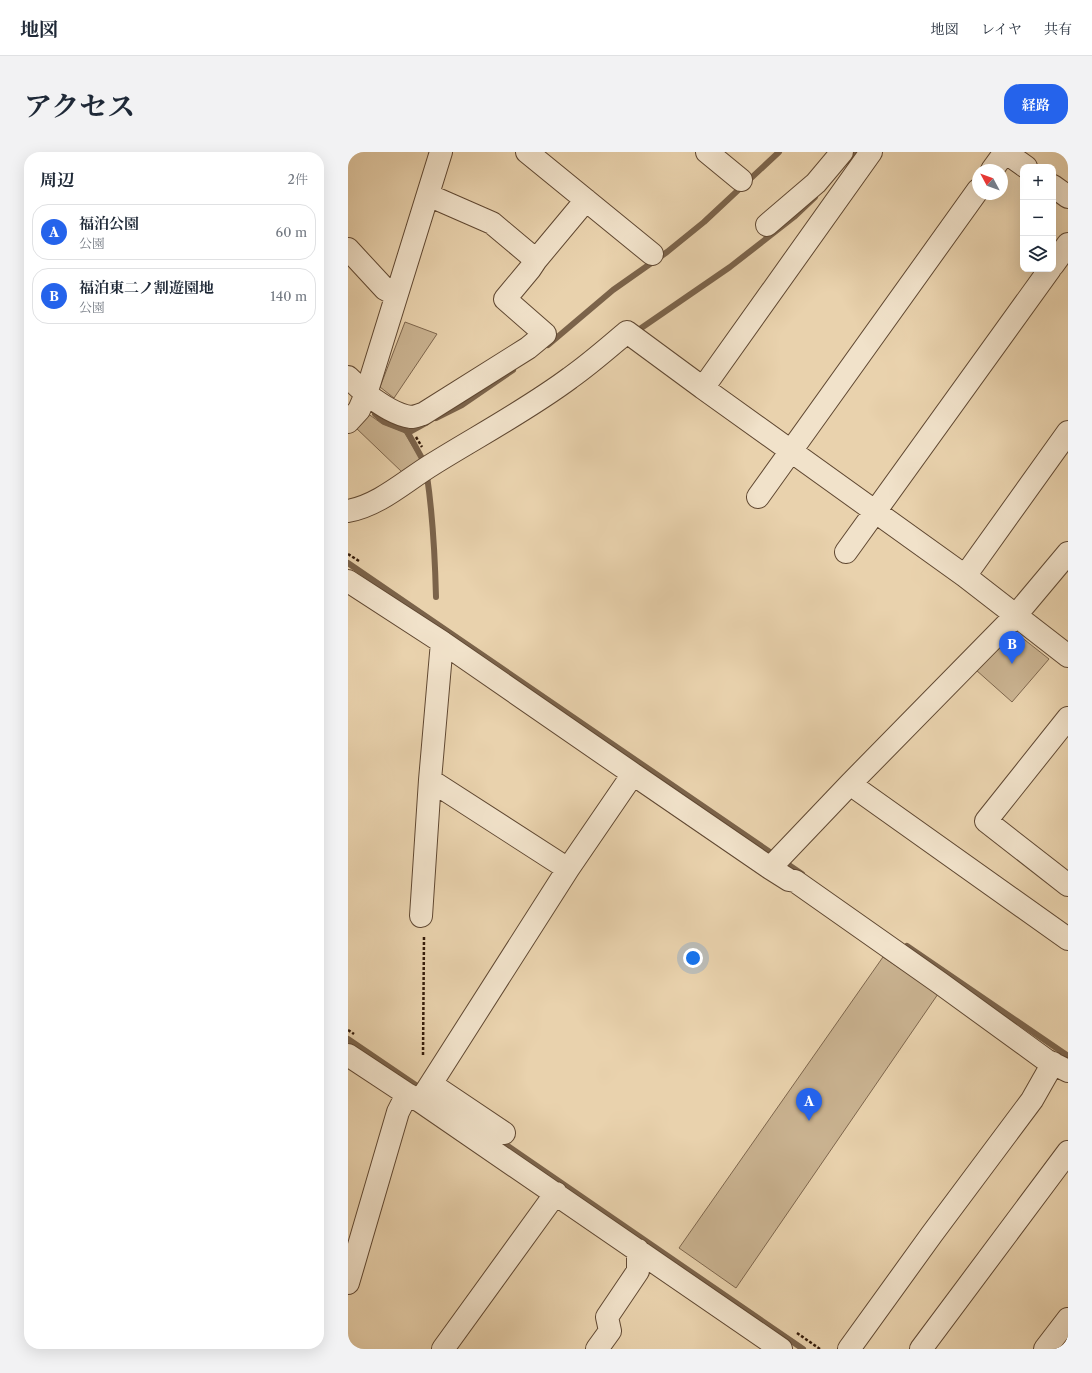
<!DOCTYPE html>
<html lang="ja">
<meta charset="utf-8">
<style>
:root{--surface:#fff;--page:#f2f2f3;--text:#1f2937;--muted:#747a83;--line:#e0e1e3;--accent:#2563eb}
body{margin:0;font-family:"Libre Caslon Text","Noto Serif JP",serif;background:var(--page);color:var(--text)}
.controls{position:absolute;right:12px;top:12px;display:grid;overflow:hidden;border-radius:8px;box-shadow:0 4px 16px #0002}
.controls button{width:36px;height:36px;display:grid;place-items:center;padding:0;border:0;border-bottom:1px solid var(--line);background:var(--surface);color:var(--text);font:20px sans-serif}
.compass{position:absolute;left:624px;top:12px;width:36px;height:36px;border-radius:50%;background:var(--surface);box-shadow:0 4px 16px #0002;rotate:311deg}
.you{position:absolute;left:345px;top:806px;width:14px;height:14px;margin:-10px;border:3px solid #fff;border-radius:50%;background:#1a73e8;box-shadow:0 0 0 6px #1a73e833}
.badge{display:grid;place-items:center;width:26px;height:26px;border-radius:50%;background:var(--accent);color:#fff;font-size:13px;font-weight:700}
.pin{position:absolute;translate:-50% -33px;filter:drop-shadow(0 1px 2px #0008)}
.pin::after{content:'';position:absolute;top:21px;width:14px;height:12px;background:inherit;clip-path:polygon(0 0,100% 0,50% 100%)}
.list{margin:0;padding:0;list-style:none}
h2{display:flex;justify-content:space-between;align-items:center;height:52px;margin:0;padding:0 16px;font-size:17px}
h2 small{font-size:13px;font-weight:400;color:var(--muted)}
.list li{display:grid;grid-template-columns:26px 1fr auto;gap:12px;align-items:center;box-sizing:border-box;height:56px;margin:0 8px 8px;padding:0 8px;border:1px solid var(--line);border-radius:16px}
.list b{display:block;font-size:15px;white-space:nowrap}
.list p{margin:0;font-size:13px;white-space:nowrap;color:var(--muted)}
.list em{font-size:13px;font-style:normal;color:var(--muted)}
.icon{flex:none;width:22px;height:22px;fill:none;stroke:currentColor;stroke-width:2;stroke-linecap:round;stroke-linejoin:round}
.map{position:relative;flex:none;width:720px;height:1197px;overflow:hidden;border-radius:16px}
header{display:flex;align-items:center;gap:24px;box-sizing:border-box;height:56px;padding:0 20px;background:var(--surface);border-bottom:1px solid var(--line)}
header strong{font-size:19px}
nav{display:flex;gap:22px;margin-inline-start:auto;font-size:14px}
.intro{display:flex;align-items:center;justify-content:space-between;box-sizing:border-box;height:96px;padding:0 24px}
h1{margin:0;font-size:28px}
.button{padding:10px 18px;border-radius:16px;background:var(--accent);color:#fff;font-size:14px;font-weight:700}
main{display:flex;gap:24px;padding:0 24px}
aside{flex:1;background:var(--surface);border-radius:16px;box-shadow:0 4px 16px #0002}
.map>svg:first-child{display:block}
.green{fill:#cab391;stroke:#7e664d}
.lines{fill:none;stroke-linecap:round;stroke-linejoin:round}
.stream{stroke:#7b634a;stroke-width:6}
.street-casing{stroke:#604832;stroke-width:24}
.path{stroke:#331a09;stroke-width:2.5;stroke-dasharray:3 2;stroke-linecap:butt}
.street{stroke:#f1e2ca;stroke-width:22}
</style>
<header>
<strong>地図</strong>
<nav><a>地図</a><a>レイヤ</a><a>共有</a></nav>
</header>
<div class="intro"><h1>アクセス</h1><a class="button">経路</a></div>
<main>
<aside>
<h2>周辺<small>2件</small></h2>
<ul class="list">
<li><span class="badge">A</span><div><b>福泊公園</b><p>公園</p></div><em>60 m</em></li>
<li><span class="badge">B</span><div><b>福泊東二ノ割遊園地</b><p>公園</p></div><em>140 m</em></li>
</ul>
</aside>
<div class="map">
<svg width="720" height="1197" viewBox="0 0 720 1197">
<rect width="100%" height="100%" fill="#e9d2ad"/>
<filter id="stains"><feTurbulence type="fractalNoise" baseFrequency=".005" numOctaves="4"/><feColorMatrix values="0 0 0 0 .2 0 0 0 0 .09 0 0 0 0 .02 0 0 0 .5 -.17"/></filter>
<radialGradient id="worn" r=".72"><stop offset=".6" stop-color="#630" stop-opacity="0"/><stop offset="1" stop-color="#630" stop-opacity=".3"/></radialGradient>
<path class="green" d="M57,170L89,182L46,246L32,235Z
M19,261L33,271L56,280L73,308L55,321L7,275Z
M663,477L701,507L664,550L628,518Z
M535,805L590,842L388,1136L331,1096Z"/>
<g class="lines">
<path class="stream" d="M500,8L506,0
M286,181L382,115L446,65L467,45
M200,193L265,138L319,100L356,70L431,0
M27,262L36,270L59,279L76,310
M88,266L114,253L165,218
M60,281L78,271
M79,324C85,365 87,405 88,445
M0,411L454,722
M559,794L720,904
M0,887L75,938
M151,988L455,1197"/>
<defs>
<path id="street" d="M179,0L304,102
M359,0L393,28
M523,0L355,236L617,424L720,504
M657,0L678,15
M644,18L657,0
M705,34L720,45
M80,43L144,71L188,108L238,48
M419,73L468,31L494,0
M0,97L37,137L48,143
M705,113L720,92
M0,225L18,242L93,0
M0,270L11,258L18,242C31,251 47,263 63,265C67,265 71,263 75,262L180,196L197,182L157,147L182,117L188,108
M410,345L630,38
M0,359C32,353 57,329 85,312C130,284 179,258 222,226C242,212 260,196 279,180L355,236
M498,400L702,117
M617,424L720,280
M0,429L94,490L285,622L220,717L72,949
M720,566L638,669L720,733
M285,622L422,716L441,728L447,729L592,831L698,908L720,919
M82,628L220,717
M502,632L720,787
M422,716L502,632L668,463L720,401
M73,764L82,628L94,490
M0,903L59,942L72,949L433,1197
M83,932L156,981
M0,1131L50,960L59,942
M95,1197L208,1041
M249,1197L262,1179L259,1165L290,1119V1098
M501,1197L584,1082L684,948L705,911
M573,1197L720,1000
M697,1197L720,1167"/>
</defs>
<use href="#street" class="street-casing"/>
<path class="path" d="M68,285L74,295
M0,402L11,409
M0,878L6,882
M75,903L76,784
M449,1181L472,1197"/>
<use href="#street" class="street"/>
</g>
<rect width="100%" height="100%" filter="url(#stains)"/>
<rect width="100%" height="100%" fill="url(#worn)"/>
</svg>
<div class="controls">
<button>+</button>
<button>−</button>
<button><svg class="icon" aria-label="layers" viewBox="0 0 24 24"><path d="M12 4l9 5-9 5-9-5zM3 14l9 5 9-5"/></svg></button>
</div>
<svg class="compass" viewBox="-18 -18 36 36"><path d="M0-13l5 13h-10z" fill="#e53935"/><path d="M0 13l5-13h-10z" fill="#747a83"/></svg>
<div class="you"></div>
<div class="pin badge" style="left:461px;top:969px">A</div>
<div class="pin badge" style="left:664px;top:512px">B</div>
</div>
</main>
